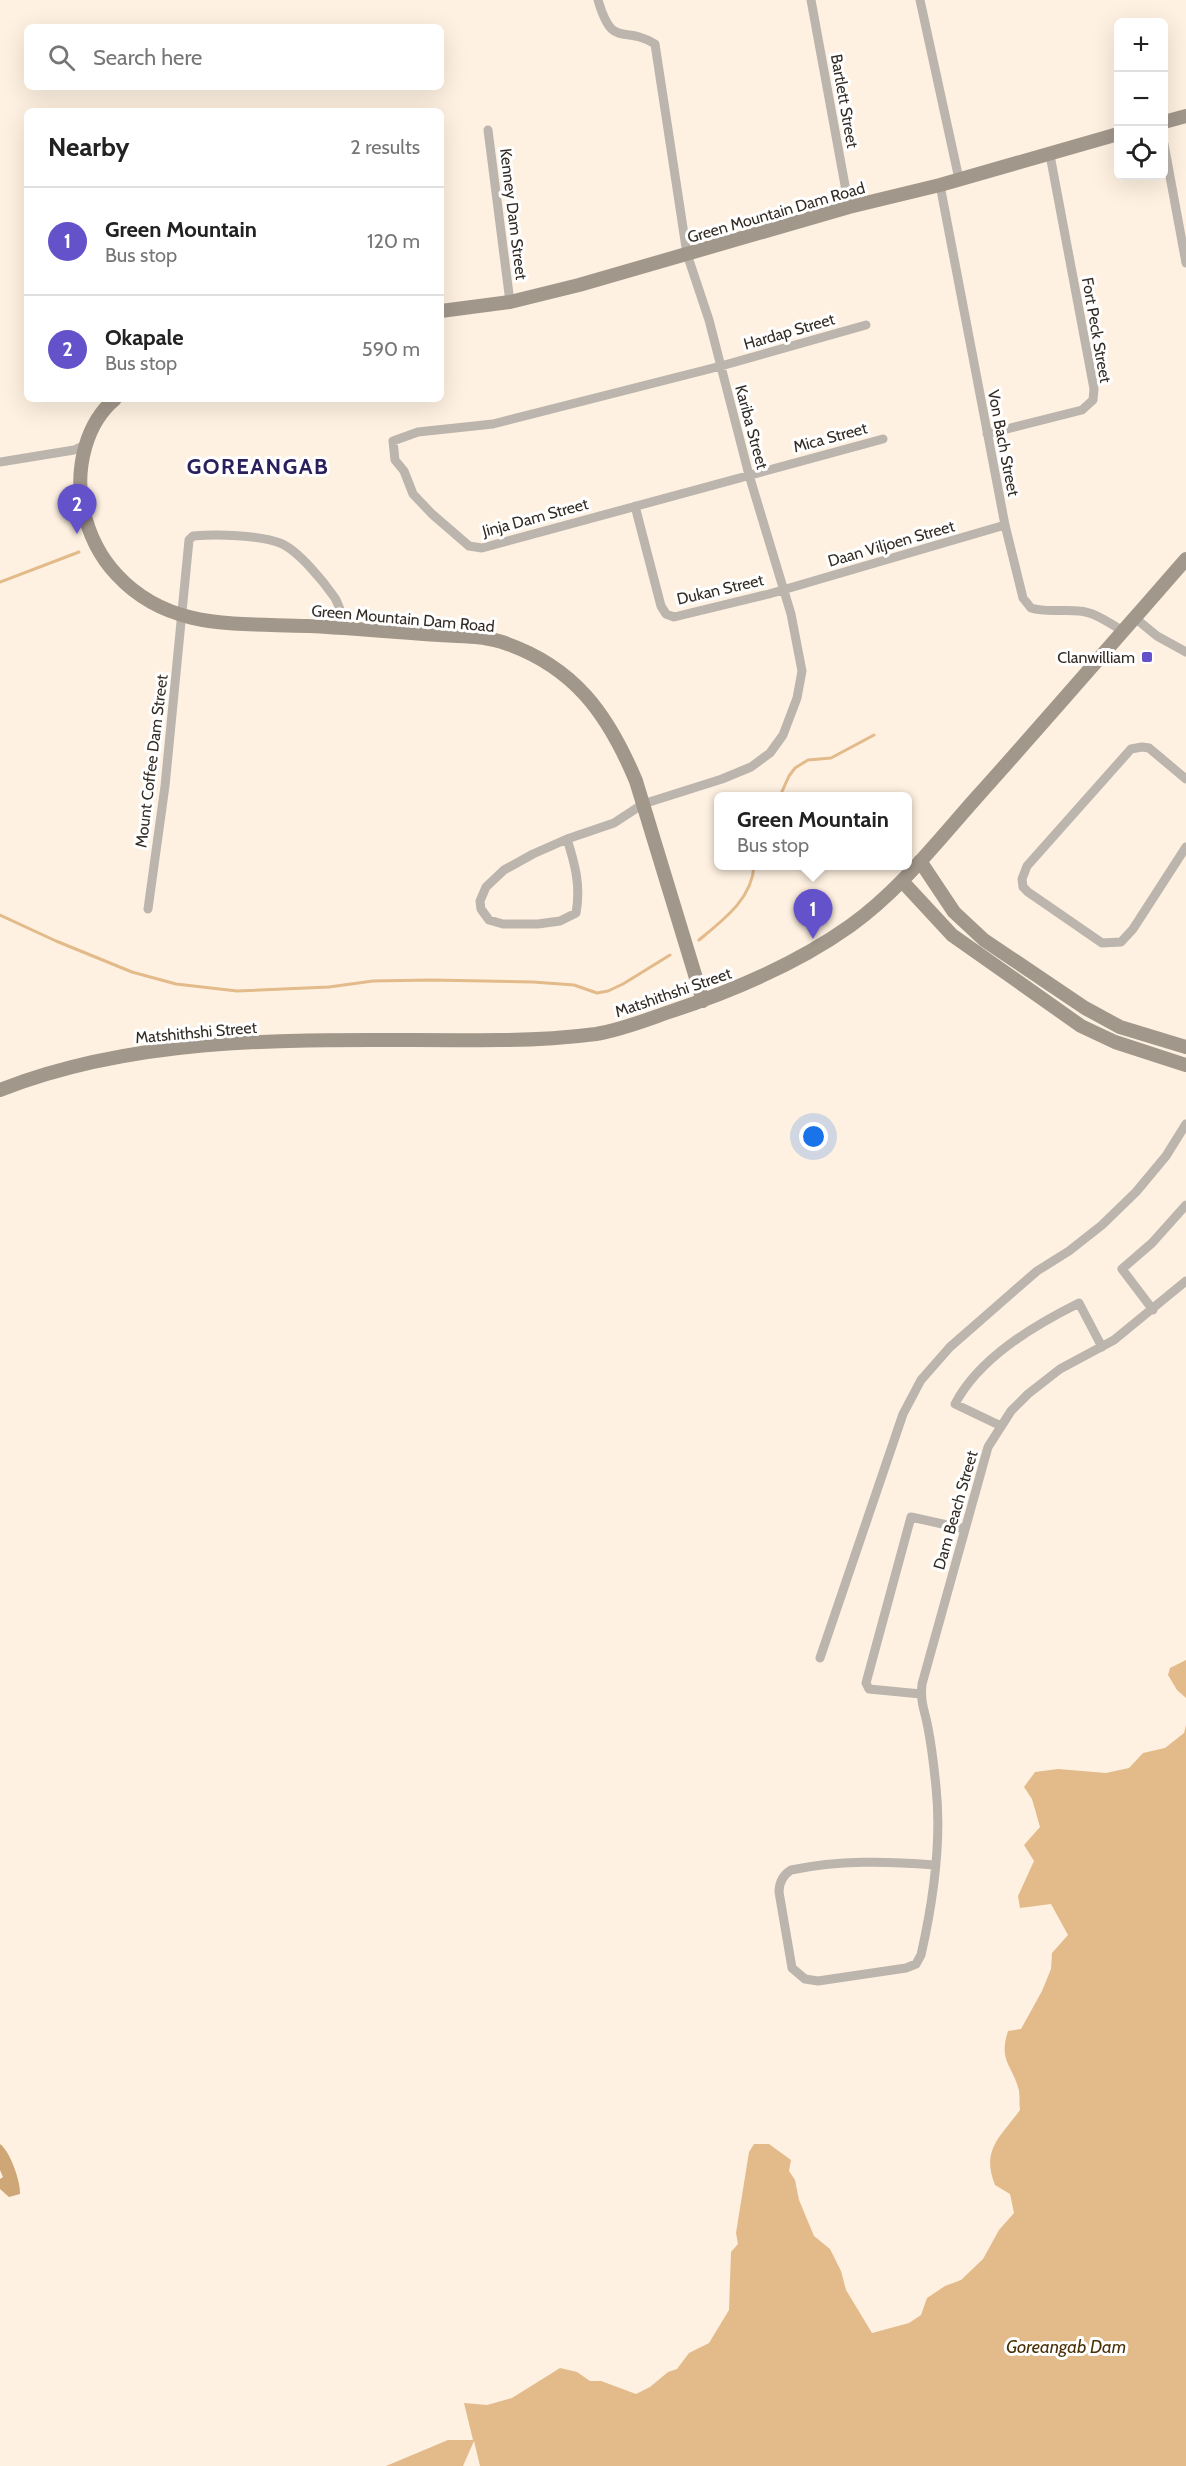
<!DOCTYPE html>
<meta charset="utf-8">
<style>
:root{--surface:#fff;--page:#f2f2f2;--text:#222;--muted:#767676;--line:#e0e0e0;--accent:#6452cb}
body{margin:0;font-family:Cabin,sans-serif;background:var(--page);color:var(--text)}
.controls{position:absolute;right:18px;top:18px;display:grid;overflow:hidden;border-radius:9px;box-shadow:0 6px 24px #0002}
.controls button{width:54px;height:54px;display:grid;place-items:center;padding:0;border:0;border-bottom:2px solid var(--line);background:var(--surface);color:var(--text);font:30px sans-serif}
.you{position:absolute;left:814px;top:1137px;width:21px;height:21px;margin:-15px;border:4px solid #fff;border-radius:50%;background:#1a73e8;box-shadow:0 0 0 9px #1a73e833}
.badge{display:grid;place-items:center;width:39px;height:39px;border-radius:50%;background:var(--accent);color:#fff;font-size:20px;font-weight:700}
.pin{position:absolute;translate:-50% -50px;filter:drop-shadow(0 2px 3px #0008)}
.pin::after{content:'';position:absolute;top:32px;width:21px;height:18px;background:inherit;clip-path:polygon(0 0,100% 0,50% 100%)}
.popup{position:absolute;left:714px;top:792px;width:198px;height:78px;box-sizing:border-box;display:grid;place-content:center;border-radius:9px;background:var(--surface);filter:drop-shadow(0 2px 4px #0005);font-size:20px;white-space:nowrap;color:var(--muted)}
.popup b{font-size:22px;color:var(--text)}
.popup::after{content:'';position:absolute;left:50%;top:100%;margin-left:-12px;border:12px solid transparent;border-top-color:var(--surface)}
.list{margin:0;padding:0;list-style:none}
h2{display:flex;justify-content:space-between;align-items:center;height:78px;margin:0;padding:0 24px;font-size:26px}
h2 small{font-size:20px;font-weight:400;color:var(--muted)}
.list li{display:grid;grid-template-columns:39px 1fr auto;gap:18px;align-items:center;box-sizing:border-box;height:108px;padding:0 24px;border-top:2px solid var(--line)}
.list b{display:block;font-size:22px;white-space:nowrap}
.list p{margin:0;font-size:20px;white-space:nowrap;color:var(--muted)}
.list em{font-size:20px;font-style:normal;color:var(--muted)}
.icon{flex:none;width:33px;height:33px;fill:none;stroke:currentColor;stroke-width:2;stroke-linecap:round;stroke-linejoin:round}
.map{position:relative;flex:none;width:1186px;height:2466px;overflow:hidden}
.search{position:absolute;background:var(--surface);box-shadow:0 6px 24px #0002;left:24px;top:24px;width:420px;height:66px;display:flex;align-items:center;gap:15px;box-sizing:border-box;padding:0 21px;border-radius:9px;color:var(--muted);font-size:22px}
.panel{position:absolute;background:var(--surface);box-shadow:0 6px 24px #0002;left:24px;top:108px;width:420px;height:294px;border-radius:9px}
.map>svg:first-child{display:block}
.forest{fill:#cfa676}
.water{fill:#e3ba8a}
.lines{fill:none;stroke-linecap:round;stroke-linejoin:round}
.stream{stroke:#e3ba8a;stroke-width:3}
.street{stroke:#bcb5ad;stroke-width:9}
.secondary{stroke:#a2978b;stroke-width:14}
.poi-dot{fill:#6452cb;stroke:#fff;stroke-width:2}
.labels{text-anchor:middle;stroke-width:6;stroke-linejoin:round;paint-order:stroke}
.street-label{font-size:16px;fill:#332c25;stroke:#fff}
.poi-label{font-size:16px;fill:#332c25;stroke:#fff;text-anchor:end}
.water-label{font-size:18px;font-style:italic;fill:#4b3008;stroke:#fff}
.district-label{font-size:22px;font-weight:bold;letter-spacing:1.5px;fill:#2a215c;stroke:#fff}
</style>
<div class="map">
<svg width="1186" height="2466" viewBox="0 0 1186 2466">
<rect width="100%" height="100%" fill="#fef1e1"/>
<path class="forest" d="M0,2144C10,2151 21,2182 20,2194L9,2197L0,2189V2179L3,2177L0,2170Z"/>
<path class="water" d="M1186,1660V1698L1177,1690L1168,1675L1170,1668Z
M1186,1725V2466H480L474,2441L463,2466H386L448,2440H473L464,2403L487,2405L512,2398L560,2368L577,2372L590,2381H601L636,2394L650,2387L668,2372L677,2369L689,2353L709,2343L729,2310L731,2252L738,2244L736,2233L749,2152L754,2144H769L791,2160L789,2171L795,2180L799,2200L814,2236L830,2249L841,2271L846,2290L872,2333L909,2323L921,2315L927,2298L945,2286L961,2280L983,2259L999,2230L1014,2213L1010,2194L995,2185C981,2150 1000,2137 1020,2110C1019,2104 1020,2097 1019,2091C1013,2065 998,2062 1008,2031L1021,2029L1042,1991L1051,1969L1052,1953L1068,1935L1051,1904L1020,1908L1018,1896L1034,1861L1024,1845L1040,1827L1032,1799L1024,1787L1035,1772L1058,1769L1106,1773L1129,1768L1143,1753L1165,1748L1184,1733Z"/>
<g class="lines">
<path class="stream" d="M0,582L79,552
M780,796L789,776L795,768L808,760L831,758L874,735
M0,915L56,941L132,972L176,984L237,991L329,987L373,981L431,980L533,982L574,985L597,993L608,991L623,984L670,955
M699,940C723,920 752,899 754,866"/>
<path class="street" d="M811,0L849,207
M920,0L959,179
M488,130L510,302
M1164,144L1186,263
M940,185L1005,525L1023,598L1031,608C1047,613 1063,609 1079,611C1095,612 1109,623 1123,631
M866,325L721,366L493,424L418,432L393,441L395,460L404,471L413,494L432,514L469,546L482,548L883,439
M987,434L1082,410L1093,400L1094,389L1050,155
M0,462L74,450L85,445
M635,506L661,606L666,614L674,617L769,594L1005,525
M1135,618L1157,636L1186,652
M1186,779L1149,748L1142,747L1131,749L1027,866L1022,879L1023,887L1028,892L1102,943L1121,942L1133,929L1186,847
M567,839C575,864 581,886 576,913L560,921L538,924H503L489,920L481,909L480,901L486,887L504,870L533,854L567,839L614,823L643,804L722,779L751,767L770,753L783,735L797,698L802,671L791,614L749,475L709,320L687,254L655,44C623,24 613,51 598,0
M148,909L165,786L189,540L193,536C217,534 258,535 280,543C298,550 324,582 335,598C340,607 343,619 347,628
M1153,1310L1122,1269L1152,1243L1186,1205
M1001,1426L955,1404C979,1358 1033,1326 1079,1303L1102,1347
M820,1658L903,1414L921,1380L950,1347L1037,1271L1069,1251L1102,1225L1136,1192L1166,1156L1186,1124
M921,1694L869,1689L866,1683L911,1517L965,1529
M934,1865C886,1861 839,1860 791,1870C783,1875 779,1882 779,1892L792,1968L805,1979L818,1981L906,1968L916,1964L921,1955C933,1902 942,1842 936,1787C934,1767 932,1748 928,1728C925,1710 920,1704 922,1684L988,1447L1011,1411L1028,1394L1060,1369L1114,1340L1186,1281"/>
<path class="secondary" d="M1164,122L1186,116
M441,311L510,302L579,285L849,207L940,185L1118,134
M115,399C86,423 76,467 82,503C87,530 98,555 117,575C169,631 237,623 308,626C351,628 395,632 439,635C460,636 482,636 502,642C574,666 608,714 636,781L703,1001
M920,861L954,912L984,940L1085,1008L1120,1027L1186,1047
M902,881L952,935L1081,1026L1115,1042L1186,1065
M0,1090C158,1028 333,1042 500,1040C531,1040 565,1038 596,1034C621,1030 646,1020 669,1012C733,991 795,965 850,926C899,891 936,843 976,798C1047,719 1116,639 1186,559"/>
</g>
<rect class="poi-dot" x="1141" y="651" width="12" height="12" rx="3"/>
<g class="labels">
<g class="street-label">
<text transform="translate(845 101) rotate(80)" y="6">Bartlett Street</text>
<text transform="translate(776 212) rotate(-16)" y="6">Green Mountain Dam Road</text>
<text transform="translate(514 214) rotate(83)" y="6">Kenney Dam Street</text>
<text transform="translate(1097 330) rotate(80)" y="6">Fort Peck Street</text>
<text transform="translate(789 331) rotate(-16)" y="6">Hardap Street</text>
<text transform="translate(752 427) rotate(75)" y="6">Kariba Street</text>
<text transform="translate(830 437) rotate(-15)" y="6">Mica Street</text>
<text transform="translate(1004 443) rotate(79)" y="6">Von Bach Street</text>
<text transform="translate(535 517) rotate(-15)" y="6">Jinja Dam Street</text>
<text transform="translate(891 543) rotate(-16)" y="6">Daan Viljoen Street</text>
<text transform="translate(720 589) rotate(-13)" y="6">Dukan Street</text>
<text transform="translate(403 618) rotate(5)" y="6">Green Mountain Dam Road</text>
<text transform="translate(151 761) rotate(-83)" y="6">Mount Coffee Dam Street</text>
<text transform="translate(673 992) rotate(-19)" y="6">Matshithshi Street</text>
<text transform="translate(196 1032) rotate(-5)" y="6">Matshithshi Street</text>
<text transform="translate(955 1510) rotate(-74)" y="6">Dam Beach Street</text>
</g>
<g class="poi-label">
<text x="1135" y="663">Clanwilliam</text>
</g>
<g class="water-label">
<text x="1066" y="2353">Goreangab Dam</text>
</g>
<g class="district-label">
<text x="258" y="474">GOREANGAB</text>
</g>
</g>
</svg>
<div class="controls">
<button>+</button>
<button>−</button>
<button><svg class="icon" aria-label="locate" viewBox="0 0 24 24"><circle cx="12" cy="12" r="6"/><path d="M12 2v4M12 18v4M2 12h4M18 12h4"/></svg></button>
</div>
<div class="you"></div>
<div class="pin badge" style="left:813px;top:939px">1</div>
<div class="popup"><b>Green Mountain</b>Bus stop</div>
<div class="pin badge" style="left:77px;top:534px">2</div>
<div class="search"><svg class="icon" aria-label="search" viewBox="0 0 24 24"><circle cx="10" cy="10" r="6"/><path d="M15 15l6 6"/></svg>Search here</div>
<section class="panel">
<h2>Nearby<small>2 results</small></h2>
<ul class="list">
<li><span class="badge">1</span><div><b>Green Mountain</b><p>Bus stop</p></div><em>120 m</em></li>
<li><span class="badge">2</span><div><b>Okapale</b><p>Bus stop</p></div><em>590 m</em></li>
</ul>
</section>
</div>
